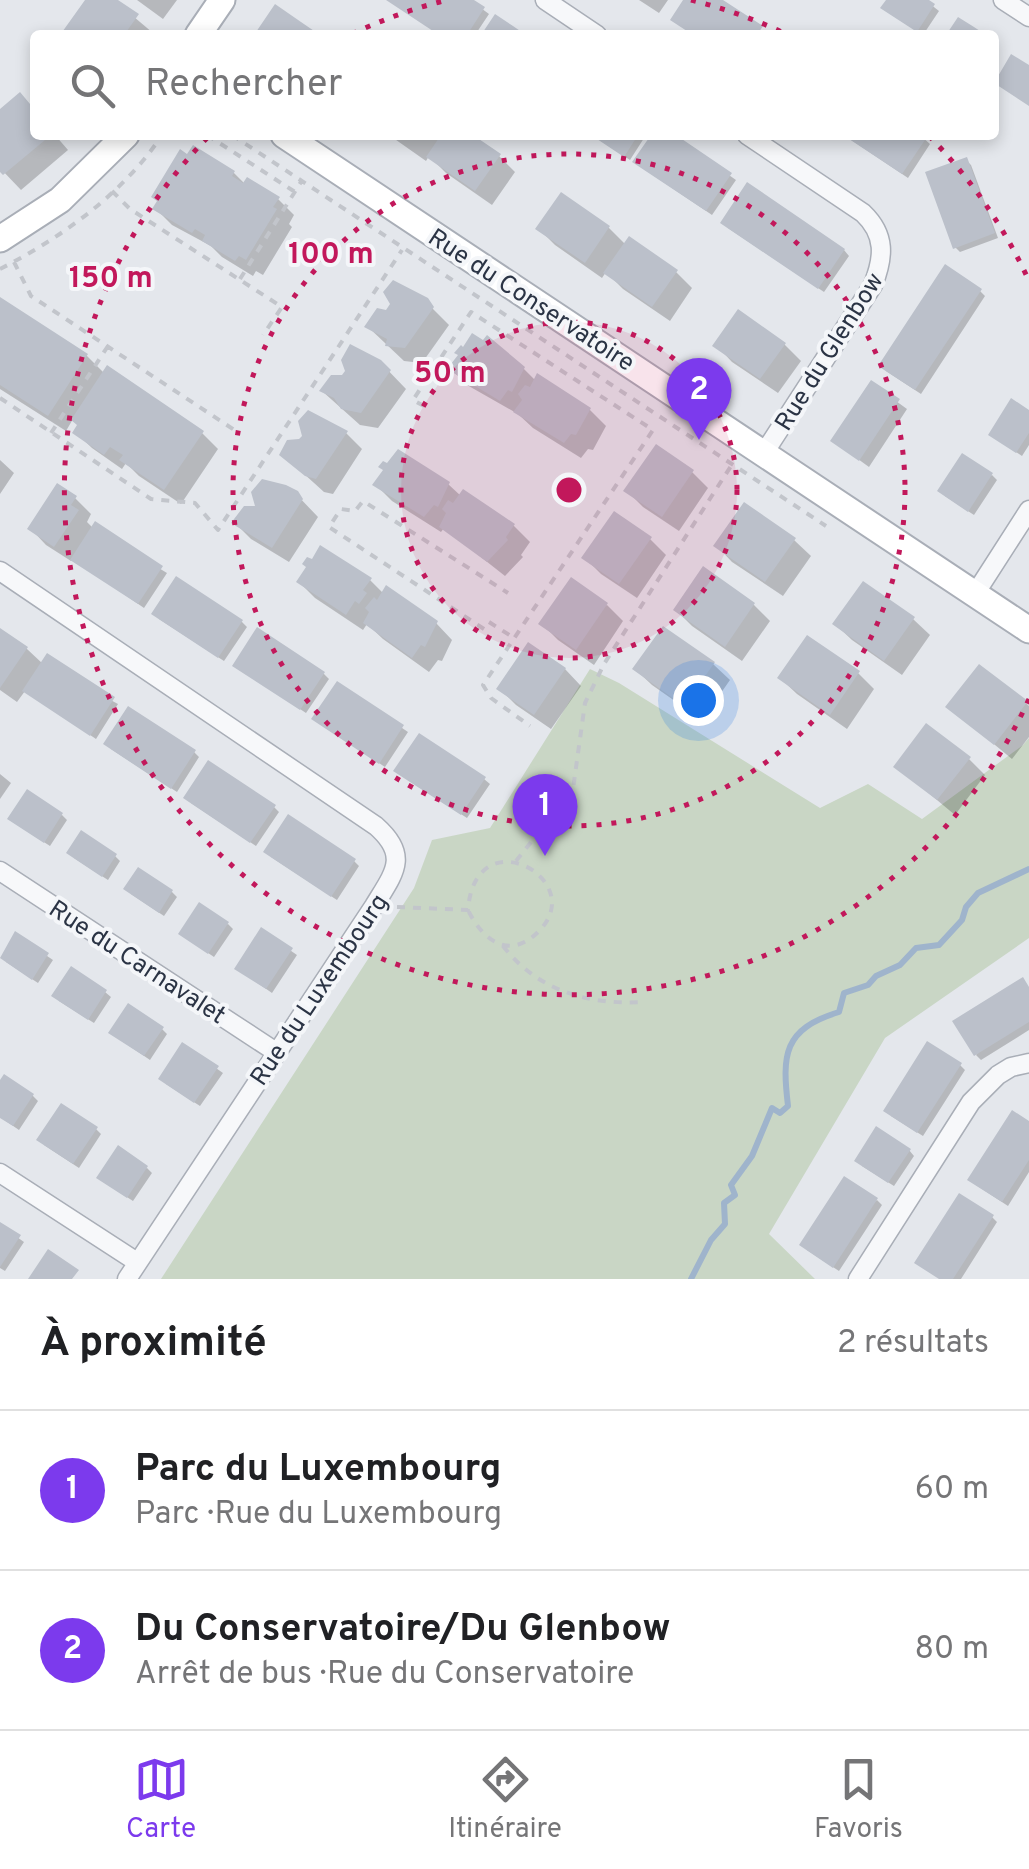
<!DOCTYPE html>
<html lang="fr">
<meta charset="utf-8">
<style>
:root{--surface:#fff;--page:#f6f6f6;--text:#202124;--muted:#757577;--line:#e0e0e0;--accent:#7c3aed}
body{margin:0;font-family:Overpass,sans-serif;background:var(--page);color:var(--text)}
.you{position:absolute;left:698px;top:700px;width:35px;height:35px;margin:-25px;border:8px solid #fff;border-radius:50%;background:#1a73e8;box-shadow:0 0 0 15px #1a73e833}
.badge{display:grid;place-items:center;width:65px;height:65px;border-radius:50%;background:var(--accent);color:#fff;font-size:32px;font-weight:700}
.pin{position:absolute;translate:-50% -82px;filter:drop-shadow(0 2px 5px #0008)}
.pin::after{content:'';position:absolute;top:52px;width:35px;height:30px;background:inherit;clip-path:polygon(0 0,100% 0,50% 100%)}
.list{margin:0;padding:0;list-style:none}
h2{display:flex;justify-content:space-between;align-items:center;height:130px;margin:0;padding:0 40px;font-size:42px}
h2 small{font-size:32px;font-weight:400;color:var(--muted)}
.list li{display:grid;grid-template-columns:65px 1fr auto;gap:30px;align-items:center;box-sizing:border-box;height:160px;padding:0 40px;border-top:2px solid var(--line)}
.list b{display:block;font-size:38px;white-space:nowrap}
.list p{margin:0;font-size:32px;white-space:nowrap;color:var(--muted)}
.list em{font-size:32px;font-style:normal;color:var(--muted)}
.icon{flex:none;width:55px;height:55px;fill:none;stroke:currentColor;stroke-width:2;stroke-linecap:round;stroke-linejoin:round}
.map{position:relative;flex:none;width:1029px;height:1279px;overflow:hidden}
.search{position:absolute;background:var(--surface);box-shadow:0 5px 15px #0003;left:30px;right:30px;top:30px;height:110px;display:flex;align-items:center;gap:25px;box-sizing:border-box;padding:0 35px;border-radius:10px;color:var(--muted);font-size:38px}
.sheet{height:450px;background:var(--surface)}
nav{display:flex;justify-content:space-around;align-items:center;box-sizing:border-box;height:140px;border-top:2px solid var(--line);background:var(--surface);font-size:28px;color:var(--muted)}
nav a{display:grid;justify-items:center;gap:5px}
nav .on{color:var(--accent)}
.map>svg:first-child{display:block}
.green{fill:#c9d6c5}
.shadow{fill:#0003}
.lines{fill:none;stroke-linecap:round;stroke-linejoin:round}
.stream{stroke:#9fb4cc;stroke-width:6}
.building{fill:#bbc0ca}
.street-casing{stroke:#a9aeb7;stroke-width:21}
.secondary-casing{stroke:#a9aeb7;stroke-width:29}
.path{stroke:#c2c5cb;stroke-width:4;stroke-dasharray:8 8;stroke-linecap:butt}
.street{stroke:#f7f8fa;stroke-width:18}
.secondary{stroke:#fff;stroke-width:25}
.ring{fill:none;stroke:#c2185b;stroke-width:5;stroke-dasharray:5 10}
.labels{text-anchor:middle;stroke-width:8;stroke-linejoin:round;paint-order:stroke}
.street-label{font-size:25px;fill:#2b3445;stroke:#f4f6f9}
.centre{fill:#c2185b;stroke:#f4f6f9;stroke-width:5}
.ring-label{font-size:30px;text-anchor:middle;font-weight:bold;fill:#c2185b;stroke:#f4f6f9;stroke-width:8;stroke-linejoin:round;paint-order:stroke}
</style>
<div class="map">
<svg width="1029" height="1279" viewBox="0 0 1029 1279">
<rect width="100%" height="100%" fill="#e4e7ec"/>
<path class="green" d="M590,669L619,683L820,808L868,784L922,819L1023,745L1029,738V938L885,1038L769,1234L815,1279H161L414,888L432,840L490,828Z"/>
<path class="shadow" d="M88,0H114L153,33L66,35Z
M137,0H177L163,19Z
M390,0H470L489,14L475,35H440Z
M639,0H668L659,13Z
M889,0H925L939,11L923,35L889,13Z
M35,111V135H55L68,150L21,190L0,168V112Z
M389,135H469L499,156L515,172L492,205L446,173L429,156L426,161Z
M592,135H646L630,160Z
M654,135H672L736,180L712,215L641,167Z
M844,135H920L930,144L908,178Z
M966,160L971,165L998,238L960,252L955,247Z
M233,172L245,184L278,199L294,215L289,224L292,227L263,275L256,271L253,276L222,257L211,246L172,225L155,208Z
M561,195L609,228L626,245L676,272L692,288L670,321L623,289L606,272L602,278L555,245L538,228Z
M728,228L844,250L849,256L824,292Z
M980,291L985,296L921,394L886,371Z
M0,300L87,356L104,373L202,433L218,449L181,504L139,476L126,463L122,469L92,448L75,432L80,425L73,419L66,431L0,389Z
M432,308L449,325L422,363L404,361L367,326Z
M784,344L801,361L778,393L732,362L716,345Z
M380,362L406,389L378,428L360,425L322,391L343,377Z
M523,368L536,381L590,410L606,426L593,450L588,449L581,458L533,428L518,414L467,385L451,369Z
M871,383L907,409L869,467L833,441Z
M1029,413V445L1022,456L996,439Z
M346,433L362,449L333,494L324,492L282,454Z
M0,460L14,473L0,494Z
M692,472L708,488L679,531L643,507L627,491Z
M992,475L997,480L974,515L945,496Z
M375,484H448L461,496L514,526L530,542L521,555L523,557L505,576L444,528L441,532L392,501Z
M296,494L318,517L289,562L251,539L234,522L258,508Z
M75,498L91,514L87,522L94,529L167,573L144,608L73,559L71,561L46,545L30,528Z
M650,539L666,555L637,598L601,574L585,558Z
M794,540L811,556L783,596L732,562L716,545Z
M309,567L370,580L384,594L436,623L452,640L442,661L438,660L429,672L383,639L367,624L363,630L315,598L299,582Z
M607,605L623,621L594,665L558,640L542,624Z
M754,605L770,621L742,661L692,626L676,610Z
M159,619L242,622L247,627L224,661Z
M913,619L930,635L902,675L852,640L835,624Z
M0,631L27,649L43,664L118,704L96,739L25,691L17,702L0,690Z
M713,664L730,680L702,720L652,685L635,669Z
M565,669L581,686L551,729L516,705L499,688Z
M241,670L324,674L329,679L306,713Z
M858,673L874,689L847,729L797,694L780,678Z
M337,684L408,732L385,767L320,724Z
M1026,703L1029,706V737L1012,759L949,707Z
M111,749L194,752L199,757L177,792Z
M969,759L985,775L955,815L896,766Z
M0,774L11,783L0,799Z
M402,776L484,779L490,784L467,818Z
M191,803L274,807L279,812L256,846Z
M62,815L67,820L50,846L16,824Z
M115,856L120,861L108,880L74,858Z
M271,857L354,861L359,866L337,900Z
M172,892L177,897L164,916L131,894Z
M228,924L233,929L214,957L186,938Z
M262,931L297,955L272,993L243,973Z
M16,935L53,960L38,983L6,962Z
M1029,988V1030L981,1060L976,1055Z
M105,992L111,997L94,1023L59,1001Z
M162,1029L167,1034L150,1060L116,1037Z
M183,1045L223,1073L200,1106L166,1084Z
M960,1065L965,1070L923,1136L891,1116Z
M0,1084L33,1096L38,1101L19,1130L0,1117Z
M1029,1124V1172L1008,1206L976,1185Z
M96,1129L101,1134L79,1168L44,1145Z
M909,1150L914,1156L894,1186L862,1166Z
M147,1168L152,1173L133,1201L105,1183Z
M877,1200L882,1205L839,1271L807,1250Z
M992,1217L997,1222L961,1279H940Z
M0,1225L24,1242L5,1271L0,1268Z"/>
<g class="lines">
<path class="stream" d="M691,1279L711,1240L725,1224L724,1203L735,1195L731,1185L752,1156L772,1108L780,1113L788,1106C782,1055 783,1029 839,1012L844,993L868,985L876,976L900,965L916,948L939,945L962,920L966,907L978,893L1029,869"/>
</g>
<path class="building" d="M85,0H118L139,14L124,35H60Z
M386,0H474L485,7L467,35H439Z
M683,0H723L763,26L757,35H693L670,20Z
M886,0H929L935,4L917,32L880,8Z
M275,4L301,22L320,35H254Z
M495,14L513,26L526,35H481Z
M958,17L974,27L986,35H946Z
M1011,54L1029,65V106L994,83Z
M20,92L35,110V135H51L3,175L0,172V109Z
M441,135H473L501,154L475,191L426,157Z
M591,135H638L624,157Z
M651,135H676L732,173L706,211L632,162Z
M843,135H924L927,137L902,174Z
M193,145L235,171L232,176L243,183L247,177L280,197L273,207L277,209L246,260L239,256L235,261L202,241L205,235L195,229L192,233L152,209L157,201L151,197L180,149L187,154Z
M967,157L995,233L953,249L925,172Z
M747,182L845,249L818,289L720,223Z
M561,192L610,226L585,263L535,229Z
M629,236L678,270L652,307L603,273Z
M945,264L982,289L915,390L878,366Z
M393,280L428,298L434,307L405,348L385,346L387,339L364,327L377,308L386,310L390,304L383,292Z
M0,297L88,354L48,416L0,385Z
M738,309L786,343L760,379L712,346Z
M472,333L483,340L487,335L525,367L512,392L508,390L500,401L447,369L458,355L454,353L461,345L463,347Z
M350,344L381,360L391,370L361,413L341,409L334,398L319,391L331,375H342L345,371L341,360Z
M107,365L204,431L164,490L119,460L123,455L110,447L104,455L72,433L77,425L71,420Z
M537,373L591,408L576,435L571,434L564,443L513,412L522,400L518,394L525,385L530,387Z
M871,380L900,399L859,461L830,441Z
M1011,398L1029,410V433L1016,453L988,435Z
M308,410L348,431L316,479L305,476L279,455L287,440L299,439L302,436L298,421Z
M656,444L694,470L662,517L623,491Z
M398,449L450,482L438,507L434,505L424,517L372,485L383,470L378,467L383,461L387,463Z
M962,453L993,473L968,512L937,491Z
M262,479L286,485L298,491L303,499L272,548L231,523L244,506H255L251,492Z
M57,483L77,496L71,505L79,510L54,547L27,529Z
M463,489L515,524L506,537L508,540L487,562L439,527L446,513L442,509L448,500L453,503Z
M744,502L796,538L765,582L713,546Z
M614,511L652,537L619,584L581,558Z
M95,521L163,566L138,604L70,560Z
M320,545L372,578L363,590L367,593L359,604L355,601L346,615L296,582L306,567L302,564L307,557L312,559Z
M703,566L755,603L725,647L673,610Z
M176,576L243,620L218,658L151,614Z
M571,577L608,603L576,650L538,624Z
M863,581L915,617L884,661L832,624Z
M386,585L438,621L425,647L421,645L412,658L363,623L369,612L365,608L374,597L377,600Z
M663,626L715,662L684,706L632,669Z
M257,627L325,672L300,710L232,666Z
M0,628L28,647L0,688Z
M807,635L860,671L830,715L777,678Z
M528,642L566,668L534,715L496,689Z
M47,653L115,697L90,736L22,691Z
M979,664L1028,701L994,745L945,707Z
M337,681L404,725L379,764L311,719Z
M128,706L196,750L171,789L103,744Z
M926,723L971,757L937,800L893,767Z
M419,733L486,777L461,815L393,771Z
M208,760L276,805L250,843L183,798Z
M27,789L63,813L44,843L7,819Z
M288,814L356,859L331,897L263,852Z
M81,830L117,854L102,877L66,853Z
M138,867L173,890L159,913L123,889Z
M199,902L229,922L208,954L178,934Z
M261,927L293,948L266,989L234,969Z
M15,931L49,953L32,980L0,958Z
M71,966L107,990L88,1020L51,996Z
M1023,977L1029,987V1022L974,1056L952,1021Z
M128,1003L164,1027L144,1056L108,1033Z
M927,1041L962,1063L917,1133L883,1111Z
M182,1042L219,1066L194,1103L158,1079Z
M4,1074L34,1094L13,1126L0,1118V1080Z
M61,1103L98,1127L73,1164L36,1140Z
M1012,1110L1029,1121V1160L1002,1202L967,1180Z
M876,1126L911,1149L888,1183L854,1161Z
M118,1145L148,1166L127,1198L96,1178Z
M844,1176L878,1198L833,1268L799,1245Z
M959,1193L994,1215L953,1279H939L914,1263Z
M0,1222L21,1235L0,1267Z
M48,1249L79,1270L72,1279H28Z"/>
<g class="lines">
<defs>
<path id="street" d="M545,0L597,35
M1003,0L1029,17
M747,135L863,213C886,235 884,257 873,285L764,453
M0,571L376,826C410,856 394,873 374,906L127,1279
M975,594L1029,510
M0,871L276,1052
M0,1173L137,1262
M858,1279L971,1102L998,1075L1011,1067L1029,1063"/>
<path id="secondary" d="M198,35L222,0
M284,135L1029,630
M0,239L60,200L126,135"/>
</defs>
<use href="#street" class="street-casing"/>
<use href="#secondary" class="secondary-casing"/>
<path class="path" d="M207,135L295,192
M232,135L826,526
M112,191L130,209L282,307L263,335
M14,262L31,296L239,433
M0,269C61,238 124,193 162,135
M240,279L301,182
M0,398L151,499L195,503L218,530L402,250
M424,406L413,400L471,312L653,430L483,685L491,698L530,726
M51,433L108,346
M489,622L514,638
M484,629L329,527L341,509L355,511L363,501L508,593
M516,861L573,789L585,703L604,664L731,466
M397,907L468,910C475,816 590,880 539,931C510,961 483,941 468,910
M503,946C538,991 588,1005 643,1002"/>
<use href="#street" class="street"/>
<use href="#secondary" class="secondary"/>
</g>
<circle cx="569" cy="490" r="168" fill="#c2185b" fill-opacity=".12"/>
<g class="ring">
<circle cx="569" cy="490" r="168"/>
<circle cx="569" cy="490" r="336"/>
<path d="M1029 699A505 505 0 1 1 209 136M352 34A505 505 0 0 1 447 0M691 0A505 505 0 0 1 786 34M929 136A505 505 0 0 1 1029 281"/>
</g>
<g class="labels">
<g class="street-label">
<text transform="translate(532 299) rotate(33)" y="9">Rue du Conservatoire</text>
<text transform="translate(828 351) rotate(-58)" y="9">Rue du Glenbow</text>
<text transform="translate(138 961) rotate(33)" y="9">Rue du Carnavalet</text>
<text transform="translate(318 989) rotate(-56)" y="9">Rue du Luxembourg</text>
</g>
</g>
<circle cx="569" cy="490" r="15" class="centre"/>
<g class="ring-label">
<text x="331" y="263">100 m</text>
<text x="111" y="287">150 m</text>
<text x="450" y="382">50 m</text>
</g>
</svg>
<div class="you"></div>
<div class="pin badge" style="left:545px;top:856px">1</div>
<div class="pin badge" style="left:699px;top:440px">2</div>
<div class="search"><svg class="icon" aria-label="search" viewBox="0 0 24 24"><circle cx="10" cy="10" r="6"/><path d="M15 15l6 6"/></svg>Rechercher</div>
</div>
<section class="sheet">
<h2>À proximité<small>2 résultats</small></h2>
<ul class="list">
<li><span class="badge">1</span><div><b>Parc du Luxembourg</b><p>Parc · Rue du Luxembourg</p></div><em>60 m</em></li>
<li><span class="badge">2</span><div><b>Du Conservatoire/Du Glenbow</b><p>Arrêt de bus · Rue du Conservatoire</p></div><em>80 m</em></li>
</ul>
</section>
<nav>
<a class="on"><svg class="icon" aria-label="map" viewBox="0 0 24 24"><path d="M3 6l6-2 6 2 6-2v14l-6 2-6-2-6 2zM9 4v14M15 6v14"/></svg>Carte</a>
<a><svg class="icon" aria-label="directions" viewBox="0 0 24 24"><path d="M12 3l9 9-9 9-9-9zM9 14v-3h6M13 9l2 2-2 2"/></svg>Itinéraire</a>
<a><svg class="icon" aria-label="saved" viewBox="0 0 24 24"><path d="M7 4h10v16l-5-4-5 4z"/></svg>Favoris</a>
</nav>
